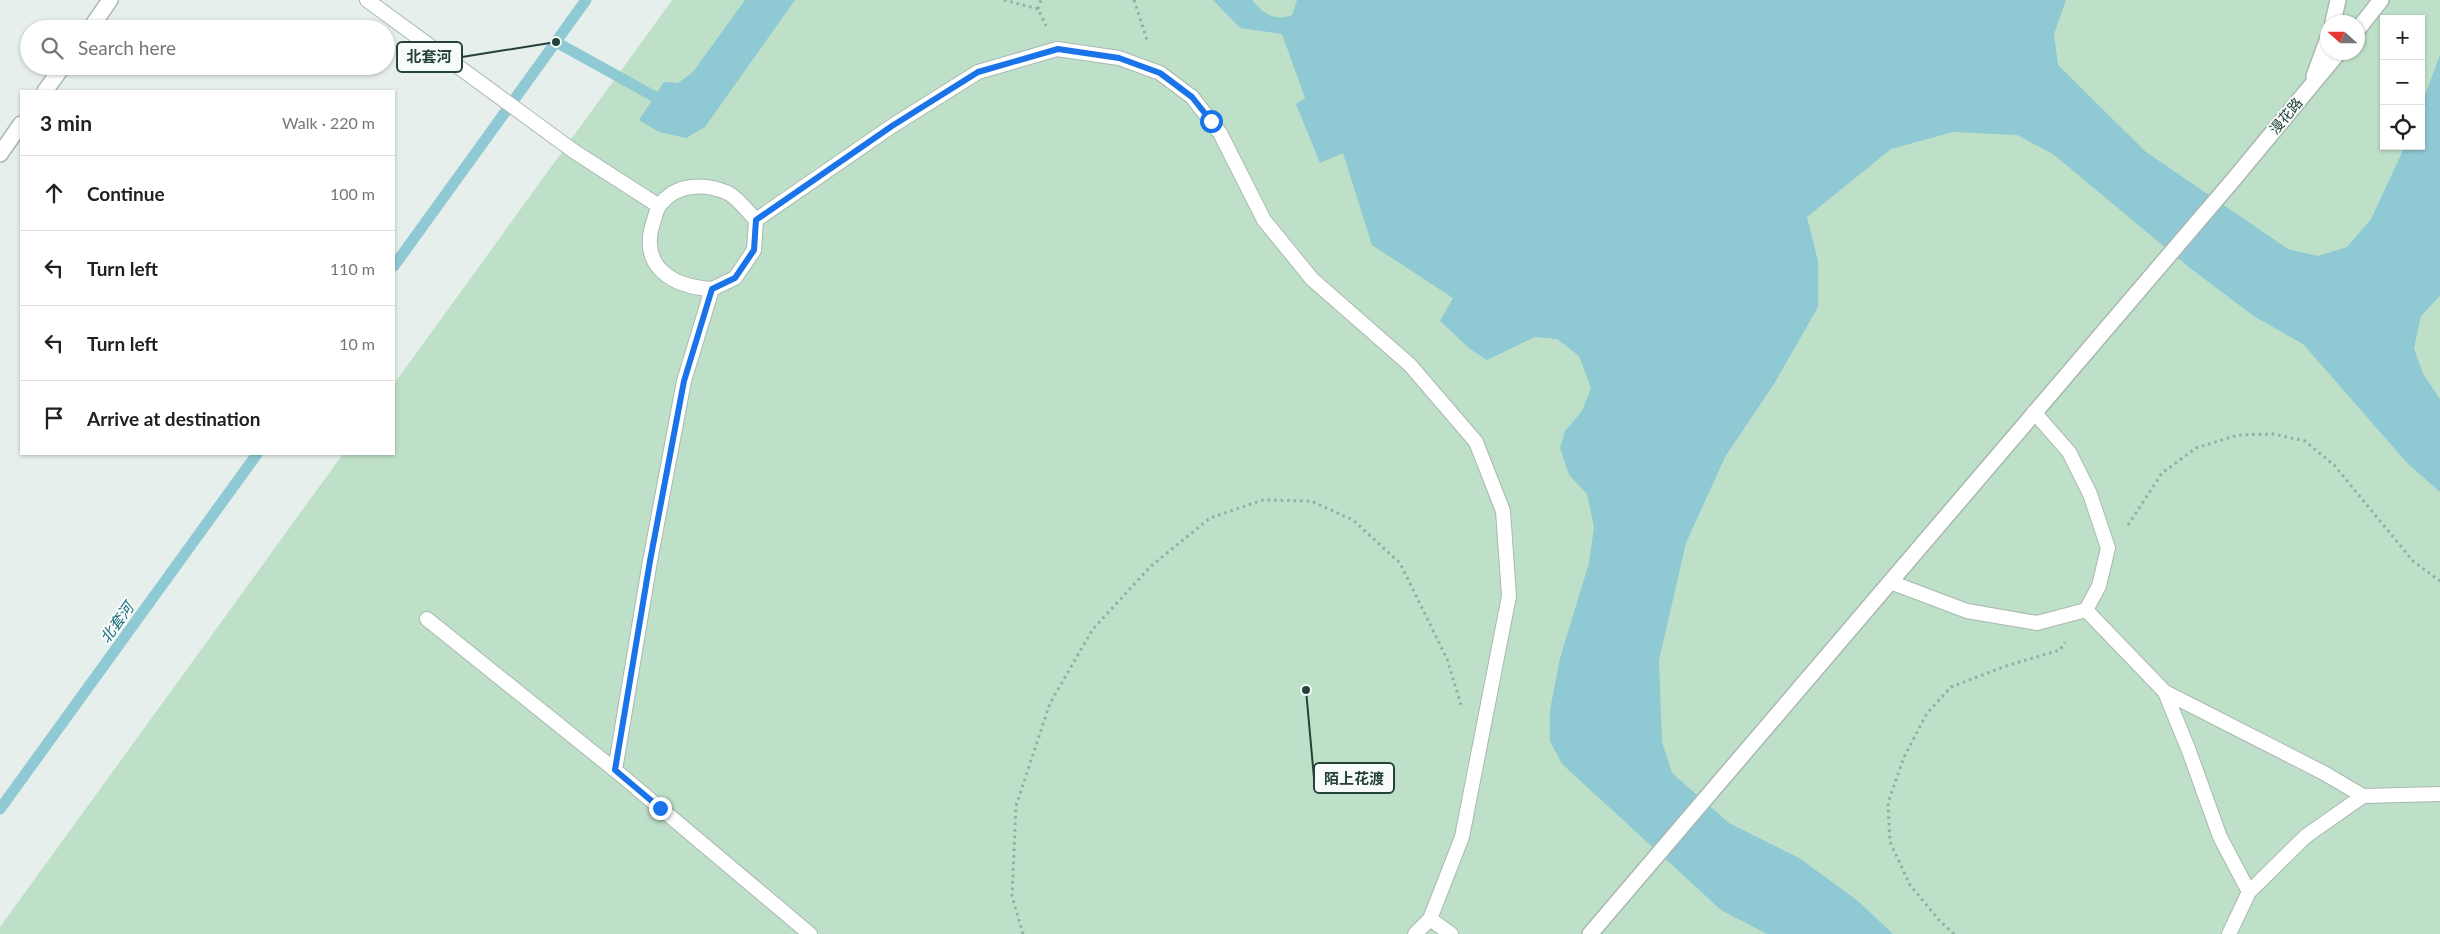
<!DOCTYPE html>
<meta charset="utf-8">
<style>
:root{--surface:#fff;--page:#f2f2f2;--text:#202124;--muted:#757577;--line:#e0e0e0}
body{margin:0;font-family:Lato,"Noto Sans SC",sans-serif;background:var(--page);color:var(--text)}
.controls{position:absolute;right:15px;top:15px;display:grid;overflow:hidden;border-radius:0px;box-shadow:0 1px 4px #0004}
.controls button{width:45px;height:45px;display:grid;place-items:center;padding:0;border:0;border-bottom:1px solid var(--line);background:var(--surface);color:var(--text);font:25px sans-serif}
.compass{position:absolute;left:2320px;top:15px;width:45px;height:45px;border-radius:50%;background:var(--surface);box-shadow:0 1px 4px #0004;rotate:291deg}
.stop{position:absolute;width:15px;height:15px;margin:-11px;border:4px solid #1a73e8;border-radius:50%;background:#fff}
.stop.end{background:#1a73e8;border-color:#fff;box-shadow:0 1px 5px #0008}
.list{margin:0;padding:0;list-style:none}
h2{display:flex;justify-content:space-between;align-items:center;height:65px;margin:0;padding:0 20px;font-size:21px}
h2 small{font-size:16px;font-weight:400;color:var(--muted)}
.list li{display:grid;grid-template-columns:32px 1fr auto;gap:15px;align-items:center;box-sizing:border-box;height:75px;padding:0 20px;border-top:1px solid var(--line)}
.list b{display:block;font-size:19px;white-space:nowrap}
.list em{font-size:16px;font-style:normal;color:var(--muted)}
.icon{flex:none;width:28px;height:28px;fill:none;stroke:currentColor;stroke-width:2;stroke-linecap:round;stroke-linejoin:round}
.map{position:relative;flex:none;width:2440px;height:934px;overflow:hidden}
.search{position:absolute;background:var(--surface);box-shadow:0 1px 4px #0004;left:20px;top:20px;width:375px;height:55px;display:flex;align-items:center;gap:12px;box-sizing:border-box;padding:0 18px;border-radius:28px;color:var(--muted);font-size:19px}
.panel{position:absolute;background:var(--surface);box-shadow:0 1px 4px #0004;left:20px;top:90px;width:375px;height:365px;border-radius:0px}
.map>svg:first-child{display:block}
.green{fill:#bfe0c8;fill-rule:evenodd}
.water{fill:#8ec9d4}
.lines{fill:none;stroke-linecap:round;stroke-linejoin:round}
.stream{stroke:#8ec9d4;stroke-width:11}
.service-casing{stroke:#a8b8b2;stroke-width:16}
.minor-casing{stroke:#a8b8b2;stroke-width:18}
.path{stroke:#86b3a5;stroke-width:3;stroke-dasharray:2.5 4;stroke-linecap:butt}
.service{stroke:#fff;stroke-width:14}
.minor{stroke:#fff;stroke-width:15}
.route{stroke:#1a73e8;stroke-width:6}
.labels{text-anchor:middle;stroke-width:4;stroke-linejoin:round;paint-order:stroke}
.street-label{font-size:14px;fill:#24423a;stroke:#f7fbf9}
.water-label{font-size:15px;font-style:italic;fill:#1c6f80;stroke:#f7fbf9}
.leader{fill:none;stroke:#24423a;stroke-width:2}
.callout-dot{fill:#24423a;stroke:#f7fbf9;stroke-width:2}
.callout{fill:#f7fbf9;stroke:#24423a;stroke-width:2}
.callout-label{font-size:15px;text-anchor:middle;font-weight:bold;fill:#24423a}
</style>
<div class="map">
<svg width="2440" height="934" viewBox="0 0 2440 934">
<rect width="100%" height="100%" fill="#e6efeb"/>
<path class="green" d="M672,0H2440V934H0V927L343,454H394V384ZM2384,19H2421V146H2384ZM2328,22H2358V52H2328Z"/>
<path class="water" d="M745,0H795L705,127L686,138L659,132L639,120L664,82L678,83L693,72Z
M1213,0H1252C1263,13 1274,22 1292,15L1297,0H2066L2054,34L2058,65L2146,152L2288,249L2318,256L2347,247L2371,219L2405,146H2421V106L2440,55V296L2421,316L2414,348L2423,374L2440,399V492L2408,464L2303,344L2255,317L2190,268L2053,154L2017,135L1953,132L1891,149L1807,217L1818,261V307L1774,384L1725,457L1686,543L1659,660L1662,742L1672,773L1729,823L1799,858L1858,901L1893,934H1767L1721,910L1562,764L1550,741V710L1560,658L1589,563L1594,527L1587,494L1569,475L1560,448L1565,431L1582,411L1591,388L1579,356L1557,339L1535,337L1487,360L1470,349L1440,321L1453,298L1372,245L1343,153L1320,163L1296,104L1305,98L1282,34L1240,28Z"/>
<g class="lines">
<path class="stream" d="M556,42L668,104
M394,266L586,0
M0,809L257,454"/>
<defs>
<path id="service" d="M367,0L575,152L659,206
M712,289C673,287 639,267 653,223C655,218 656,210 660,205C676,183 705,183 728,193C738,198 748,212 756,220
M1890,582L1967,611L2037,623L2086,610L2099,586L2108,548L2090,494L2069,452L2034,412
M2086,610L2165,692L2189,751L2220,837L2249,892
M427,619L615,770L810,934
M2165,692L2324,773L2363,796
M615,770L650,561L684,381L712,289L735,278L754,250L756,220L892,126L978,72L1057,49L1119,58L1160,73L1192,97L1220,133L1264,220L1312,279L1410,365L1476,442L1503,511L1509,596L1462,837L1430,919L1415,934
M1430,919L1451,934
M2229,934L2249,892L2306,836L2363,796L2440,794"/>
<path id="minor" d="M2333,22L2338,0
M90,29L110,0
M2358,29L2381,0
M2314,76L2328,38
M45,91L63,66
M0,154L21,124
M1590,934L2234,179L2339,52"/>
</defs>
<use href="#service" class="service-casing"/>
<use href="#minor" class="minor-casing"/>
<path class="path" d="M1004,0L1038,9L1046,26
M1134,0L1147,40
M1038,9L1041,0
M2128,525L2162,473L2196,448L2238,435L2273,434L2305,441L2334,465L2413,561L2440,581
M1023,934L1012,896L1016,806L1050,703L1093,629L1151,566L1210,518L1263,500L1311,501L1353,520L1400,563L1447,659L1461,705
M1954,934L1939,920L1910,885L1890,842L1888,803L1904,757L1927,713L1951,687L2006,666L2060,650L2065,642"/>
<use href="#service" class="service"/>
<use href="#minor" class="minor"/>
</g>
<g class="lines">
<path class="route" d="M660,808L615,770L650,561L684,381L712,289L735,278L754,250L756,220L892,126L978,72L1058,49L1119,58L1160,73L1192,97L1211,121"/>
</g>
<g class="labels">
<g class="street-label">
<text transform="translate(2286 116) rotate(-50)" y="5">漫花路</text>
</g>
<g class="water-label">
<text transform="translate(117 623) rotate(-54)" y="5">北套河</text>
</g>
</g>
<path class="leader" d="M556 42L462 57M1306 690L1314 778"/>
<g class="callout-dot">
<circle cx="556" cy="42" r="5"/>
<circle cx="1306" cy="690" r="5"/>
</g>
<g class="callout">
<rect x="397" y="42" width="65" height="30" rx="5"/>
<rect x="1314" y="763" width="80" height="30" rx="5"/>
</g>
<g class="callout-label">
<text x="429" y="62">北套河</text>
<text x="1354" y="784">陌上花渡</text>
</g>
</svg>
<div class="controls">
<button>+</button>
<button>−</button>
<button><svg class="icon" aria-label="locate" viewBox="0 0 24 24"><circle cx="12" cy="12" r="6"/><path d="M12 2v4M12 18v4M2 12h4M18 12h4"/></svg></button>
</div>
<svg class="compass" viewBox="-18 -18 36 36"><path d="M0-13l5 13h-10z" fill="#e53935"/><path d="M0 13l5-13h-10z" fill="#757577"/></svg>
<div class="stop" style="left:1211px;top:121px"></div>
<div class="stop end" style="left:660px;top:808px"></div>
<div class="search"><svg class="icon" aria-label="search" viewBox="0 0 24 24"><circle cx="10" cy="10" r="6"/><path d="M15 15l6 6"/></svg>Search here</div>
<section class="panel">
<h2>3 min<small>Walk · 220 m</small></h2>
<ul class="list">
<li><svg class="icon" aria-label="ahead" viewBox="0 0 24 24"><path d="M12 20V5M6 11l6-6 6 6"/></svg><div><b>Continue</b></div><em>100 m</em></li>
<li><svg class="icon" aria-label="left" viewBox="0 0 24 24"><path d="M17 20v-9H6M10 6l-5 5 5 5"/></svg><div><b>Turn left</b></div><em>110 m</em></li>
<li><svg class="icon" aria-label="left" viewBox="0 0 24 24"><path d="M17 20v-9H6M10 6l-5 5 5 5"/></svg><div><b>Turn left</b></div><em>10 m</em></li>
<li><svg class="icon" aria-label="arrive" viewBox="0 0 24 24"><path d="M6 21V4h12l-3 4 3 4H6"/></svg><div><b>Arrive at destination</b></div></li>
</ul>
</section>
</div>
